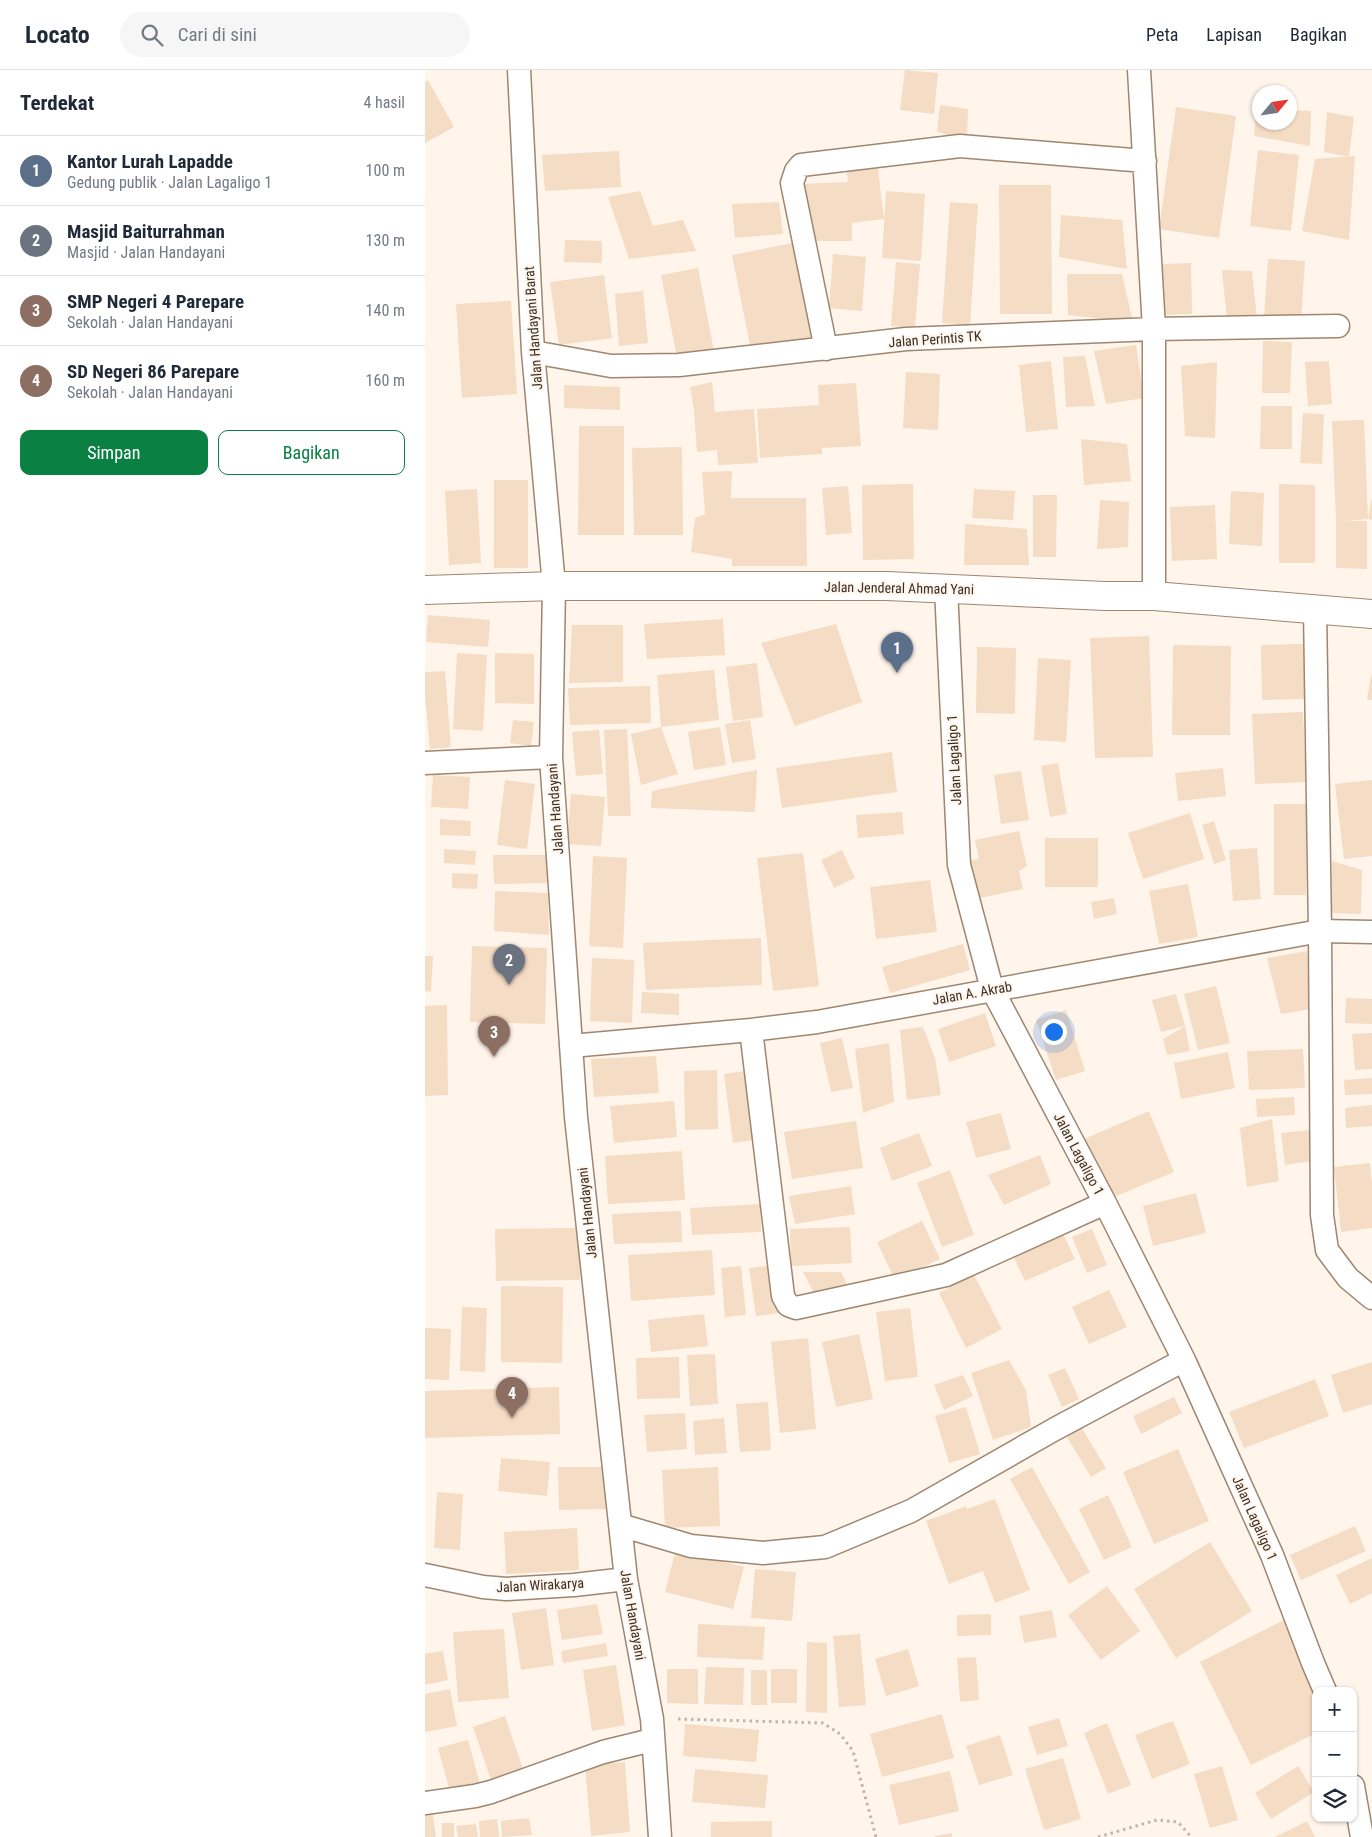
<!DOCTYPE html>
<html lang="id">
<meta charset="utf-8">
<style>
:root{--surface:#fff;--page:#f6f6f7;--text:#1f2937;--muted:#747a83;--line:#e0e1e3;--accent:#0b8043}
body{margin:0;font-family:"Roboto Condensed",sans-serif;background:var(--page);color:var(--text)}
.controls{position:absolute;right:15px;bottom:15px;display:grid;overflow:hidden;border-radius:10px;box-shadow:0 1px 4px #0004}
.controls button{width:45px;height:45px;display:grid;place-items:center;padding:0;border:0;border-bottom:1px solid var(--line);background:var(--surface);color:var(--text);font:25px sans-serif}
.compass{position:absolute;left:827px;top:15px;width:45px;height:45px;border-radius:50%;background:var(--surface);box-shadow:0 1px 4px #0004;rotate:61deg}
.you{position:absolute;left:628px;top:961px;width:18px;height:18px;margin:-12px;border:4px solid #fff;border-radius:50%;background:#1a73e8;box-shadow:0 0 0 8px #1a73e833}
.badge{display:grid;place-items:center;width:32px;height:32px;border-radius:50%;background:var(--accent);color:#fff;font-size:16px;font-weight:700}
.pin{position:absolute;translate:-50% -41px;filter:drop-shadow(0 1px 2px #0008)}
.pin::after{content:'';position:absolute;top:26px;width:18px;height:15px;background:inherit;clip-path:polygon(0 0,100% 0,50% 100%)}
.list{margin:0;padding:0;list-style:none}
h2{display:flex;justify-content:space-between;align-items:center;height:65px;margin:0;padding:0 20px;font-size:21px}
h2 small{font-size:16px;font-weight:400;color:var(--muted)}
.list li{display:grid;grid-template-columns:32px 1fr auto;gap:15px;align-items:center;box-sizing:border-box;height:70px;padding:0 20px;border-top:1px solid var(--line)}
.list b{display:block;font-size:19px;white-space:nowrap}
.list p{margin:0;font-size:16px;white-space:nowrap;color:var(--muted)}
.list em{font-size:16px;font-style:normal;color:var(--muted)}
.actions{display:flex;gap:10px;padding:15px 20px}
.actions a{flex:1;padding:11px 0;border:1px solid var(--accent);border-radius:10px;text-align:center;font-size:18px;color:var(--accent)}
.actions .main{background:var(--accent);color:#fff}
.icon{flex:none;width:28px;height:28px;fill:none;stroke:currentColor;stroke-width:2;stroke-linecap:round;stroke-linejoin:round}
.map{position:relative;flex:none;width:947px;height:1767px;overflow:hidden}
header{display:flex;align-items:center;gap:30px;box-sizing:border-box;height:70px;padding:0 25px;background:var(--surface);border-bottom:1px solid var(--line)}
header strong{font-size:24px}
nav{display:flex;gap:28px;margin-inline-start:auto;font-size:18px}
.search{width:350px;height:45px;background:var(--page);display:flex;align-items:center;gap:12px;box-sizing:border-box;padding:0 18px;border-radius:28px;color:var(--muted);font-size:19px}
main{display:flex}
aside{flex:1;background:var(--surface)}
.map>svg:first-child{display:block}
.building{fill:#f5dcc4}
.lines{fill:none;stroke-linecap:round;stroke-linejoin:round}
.street-casing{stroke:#9e8671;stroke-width:25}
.highway-casing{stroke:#9e8671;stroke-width:30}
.path{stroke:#bfb5ab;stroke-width:3;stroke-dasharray:2.5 4;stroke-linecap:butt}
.street{stroke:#fff;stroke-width:22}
.highway{stroke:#fff;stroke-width:28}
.labels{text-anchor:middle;stroke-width:4;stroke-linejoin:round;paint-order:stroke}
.street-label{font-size:14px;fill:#382e25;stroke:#fff5eb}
</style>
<header>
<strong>Locato</strong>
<div class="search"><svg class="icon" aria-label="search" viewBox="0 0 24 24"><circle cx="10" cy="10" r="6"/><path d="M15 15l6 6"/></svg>Cari di sini</div>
<nav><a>Peta</a><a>Lapisan</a><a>Bagikan</a></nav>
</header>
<main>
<aside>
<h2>Terdekat<small>4 hasil</small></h2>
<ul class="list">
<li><span class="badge" style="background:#5c6f8a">1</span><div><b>Kantor Lurah Lapadde</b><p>Gedung publik · Jalan Lagaligo 1</p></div><em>100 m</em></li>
<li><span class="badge" style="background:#6b7280">2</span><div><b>Masjid Baiturrahman</b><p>Masjid · Jalan Handayani</p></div><em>130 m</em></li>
<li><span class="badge" style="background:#8d6e63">3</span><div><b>SMP Negeri 4 Parepare</b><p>Sekolah · Jalan Handayani</p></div><em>140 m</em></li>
<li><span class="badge" style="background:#8d6e63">4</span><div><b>SD Negeri 86 Parepare</b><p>Sekolah · Jalan Handayani</p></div><em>160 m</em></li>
</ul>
<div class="actions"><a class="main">Simpan</a><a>Bagikan</a></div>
</aside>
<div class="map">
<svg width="947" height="1767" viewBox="0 0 947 1767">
<rect width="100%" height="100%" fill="#fff5eb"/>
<path class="building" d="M480,0L513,3L509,44L475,40Z
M3,10L29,57L0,73V12Z
M515,35L543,39L542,70L512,62Z
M751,37L811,46L794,168L734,159Z
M831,38H834V52H864V40L886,41L885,76L829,66Z
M902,42L929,47L924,87L899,82Z
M833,80L874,85L866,161L825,156Z
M194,81L196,117L120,121L117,85Z
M930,86L924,170L877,161L890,89Z
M421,97L453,99L459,149L427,153V171H391L377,114L423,112Z
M574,115H626L627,244H575Z
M215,121L228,156L258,150L271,181L204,189L183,127Z
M461,121L500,124L496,191L457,188Z
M354,132L358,164L310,168L307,134Z
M525,132L553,134L545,255L517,253Z
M636,145L697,150L702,199L634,187Z
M140,170L177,171V193L139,192Z
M368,173L387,268L326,280L307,185Z
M408,184L441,187L437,241L404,238Z
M843,189L880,191L876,250L839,247Z
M471,192L495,194L490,258L466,256Z
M766,193L767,244L739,245L737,194Z
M273,198L289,281L252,288L236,205Z
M797,200L827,201L832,249L802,250Z
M642,204H697L708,252L643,245Z
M179,205L187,268L134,275L125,212Z
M218,221L223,273L194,276L190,224Z
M86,231L92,324L37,328L31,234Z
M838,271L867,272L865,323H837Z
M711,275L719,328L681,334L669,281Z
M660,286L670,336L641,337L638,287Z
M626,291L633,359L601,362L594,295Z
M904,291L907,334L883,336L880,292Z
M792,292L790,368L760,366L756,296Z
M481,302L515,304L513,360L478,358Z
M287,312L290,342L329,339L333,393L293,395L292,380L272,382L269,340L265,317Z
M431,313L436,376L397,378V384L335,388L332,339L394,335L393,315Z
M139,315L195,317V340L139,338Z
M836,336H867V379H835Z
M878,343L899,344L897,394L875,393Z
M939,350L943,449L920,451H942V499L911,498V450L907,351Z
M154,356H199V465H153Z
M656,369L702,374L706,411L659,415Z
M257,377L258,465H209L207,378Z
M307,401L306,428H381L382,496H307V489L266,482L270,448L280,444L277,402Z
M69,410H103V498H69Z
M488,414L489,489L438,490L437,415Z
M854,414L890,415V493H854Z
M423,416L427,463L401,465L397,418Z
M52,419L56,493L24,495L20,421Z
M549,419L590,421L588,450L547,448Z
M806,421L839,423L837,476L804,474Z
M608,425H632L631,487H608Z
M675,430L704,432L703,477L672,479Z
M946,430H947V450L943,449Z
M790,435L792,489L747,491L745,437Z
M540,454L602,459L604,495H539Z
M3,545L65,550L63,577L1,572Z
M298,549L300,585L222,589L219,554Z
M411,554L437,632L370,656L336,573Z
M147,555H198V612L144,613Z
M724,566L728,687L670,688L665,568Z
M880,574L881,629L837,630L836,575Z
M748,575L806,576L805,665H747Z
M552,577L591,578L590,644L551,643Z
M32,583L62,585L58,661L28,659Z
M70,583L109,584V634L70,633Z
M613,588L646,590L641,672L609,670Z
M332,593L338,647L308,651L301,597Z
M289,600L294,650L236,657L232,605Z
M20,601L26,677L5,679L0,627V602Z
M946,605H947V630H942Z
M225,616L226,653L145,655L143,618Z
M878,642L881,712L830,714L827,644Z
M88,650L109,652L106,676L85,673Z
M325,650L331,689L307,693L300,654Z
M236,657L253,704L216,715L206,664Z
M295,657L301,695L269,700L263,662Z
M202,659L206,746H183L179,660Z
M174,660L178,704L151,706L147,662Z
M467,682L472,722L357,738L351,698Z
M633,693L642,744L625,747L616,696Z
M798,698L801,726L753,731L750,703Z
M332,700L330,742L226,738L227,721Z
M596,701L604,750L576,754L569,705Z
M8,705L45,707L43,739L6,737Z
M80,710L110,714L102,779L72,775Z
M947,710V786L919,789L910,714Z
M146,724L180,727L176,776L142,774Z
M849,734H881V825H849Z
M477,742L479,764L433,768L431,745Z
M765,743L779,789L718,809L703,763Z
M15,749L46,751L45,766L15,765Z
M789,751L801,790L789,794L777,755Z
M594,761L602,796L594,801L598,819L550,829L542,791L554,789L550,770Z
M620,768H673V817H620Z
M832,778L836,829L808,831L804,780Z
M19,779L51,781L50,795L19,793Z
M417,780L430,808L409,818L396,790Z
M378,783L394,916L348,921L332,788Z
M68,785H122L123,813L69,814Z
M168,786L202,788L198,878L164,876Z
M907,791L937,800L936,844L906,843Z
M27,803L53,804L52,819L27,818Z
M505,810L512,862L451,869L445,817Z
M763,814L773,867L734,874L724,821Z
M70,821L123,823L124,865L69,861Z
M689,828L692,844L669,849L666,832Z
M336,868L337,915L221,920L218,873Z
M538,874L545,900L465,923L457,897Z
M47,876L122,878L120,954L45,952Z
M882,881L892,938L856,944L842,888Z
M0,886H8L6,922L0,921Z
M167,888L209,890L207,953L165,951Z
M791,916L805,973L773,980L759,924Z
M217,922L254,924V945L216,943Z
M751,924L760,956L736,962L727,930Z
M921,928L947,929V954L920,953Z
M22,935L23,1025L0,1026V936Z
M641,940L660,1001L631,1010L611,950Z
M560,943L571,976L524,992L513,959Z
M760,956L765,981L742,985L738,969Z
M498,957L510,988L516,1025L482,1030L475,960Z
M947,963V999L930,1000L927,964Z
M417,968L428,1018L406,1022L395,973Z
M464,973L469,1032L438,1043L430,979Z
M878,979L880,1018L824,1020L822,981Z
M803,982L810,1018L756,1029L749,993Z
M231,986L234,1023L169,1027L166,989Z
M292,1000L293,1059L260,1060L259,1001Z
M327,1000L336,1069L308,1073L299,1004Z
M947,1008V1024L920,1025L919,1010Z
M869,1027L870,1045L832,1047L831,1029Z
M249,1031L252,1067L189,1073L185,1036Z
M947,1035V1056L921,1058L920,1038Z
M724,1041L749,1102L684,1129L659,1069Z
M576,1043L586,1079L551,1088L541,1052Z
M847,1049L854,1111L822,1117L815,1058Z
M431,1051L438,1098L367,1109L359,1062Z
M884,1060L888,1091L860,1095L856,1063Z
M494,1063L507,1096L467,1111L455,1078Z
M257,1081L260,1130L183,1134L180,1086Z
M615,1085L626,1114L579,1135L563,1105Z
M945,1093L947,1115V1158L916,1162L909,1097Z
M525,1100L549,1165L517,1177L492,1113Z
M426,1116L430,1144L370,1154L364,1126Z
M771,1123L781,1163L728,1176L718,1136Z
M335,1134L336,1162L267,1165L265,1138Z
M256,1141L257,1172L189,1174L187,1144Z
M497,1151L515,1189L470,1210L452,1172Z
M425,1157L427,1193L366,1196L365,1159Z
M154,1158L155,1210L71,1211L70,1159Z
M667,1159L682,1195L662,1203L647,1167Z
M638,1164L650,1189L600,1211L588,1186Z
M287,1180L290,1225L206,1231L203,1185Z
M348,1195L355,1243L331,1246L324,1198Z
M316,1196L321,1245L300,1247L296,1198Z
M378,1202H416L423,1216L389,1223Z
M549,1205L577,1259L541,1278L514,1223Z
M76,1216L138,1217L137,1293L76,1292Z
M684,1220L702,1257L664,1274L647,1237Z
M37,1237L62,1238L60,1302L35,1301Z
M485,1238L493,1307L460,1311L451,1242Z
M279,1244L283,1276L226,1282L223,1250Z
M0,1258L26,1259L24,1310L0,1309Z
M434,1264L448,1329L411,1337L397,1272Z
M383,1268L391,1359L355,1363L346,1272Z
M290,1284L293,1334L265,1336L262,1285Z
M254,1287L255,1328L212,1329L211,1288Z
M584,1290L601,1320L606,1357L568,1370L546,1303Z
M947,1292V1334L918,1343L906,1305Z
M640,1298L654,1329L637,1337L623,1305Z
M538,1305L548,1326L519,1340L509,1315Z
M890,1309L904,1346L819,1378L804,1342Z
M134,1317L135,1364L0,1368V1321Z
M749,1327L757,1343L716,1364L708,1346Z
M343,1332L346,1380L315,1382L311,1334Z
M541,1337L555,1384L524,1393L510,1346Z
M260,1343L262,1379L222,1382L219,1345Z
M299,1348L302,1383L270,1385L268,1351Z
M655,1355L681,1398L666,1407L640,1364Z
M753,1379L784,1451L729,1474L698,1402Z
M76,1388L125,1392L122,1426L73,1421Z
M133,1397H182V1439L134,1440Z
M293,1397L295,1456L240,1458L237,1400Z
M607,1397L665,1502L644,1514L585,1409Z
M12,1422L38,1424L35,1480L9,1478Z
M683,1425L707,1477L679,1490L654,1439Z
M570,1429L605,1520L570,1533L558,1501L524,1514L501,1451L541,1436L542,1439Z
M930,1456L941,1481L876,1510L865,1485Z
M152,1458L154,1500L81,1504L79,1462Z
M785,1472L827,1541L751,1588L709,1519Z
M251,1479L319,1497L308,1539L240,1522Z
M947,1488V1523L925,1534L911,1505Z
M330,1499L371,1502L367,1551L326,1548Z
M682,1516L715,1561L676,1590L643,1545Z
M172,1534L178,1564L137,1570L132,1540Z
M121,1538L129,1595L96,1600L87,1543Z
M627,1540L632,1567L599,1573L594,1546Z
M566,1544V1565L532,1566V1545Z
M859,1550L894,1621H891V1663L826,1695L775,1592Z
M273,1554L340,1557L338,1590L272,1587Z
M79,1559L84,1628L33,1632L28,1562Z
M435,1564L441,1635L414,1637L408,1566Z
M382,1572L402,1573V1643L381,1642Z
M181,1573L183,1586L138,1593L136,1581Z
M483,1579L494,1616L461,1626L450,1589Z
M18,1581L23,1610L0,1615V1584Z
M551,1587L554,1630L535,1632L532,1588Z
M191,1595L200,1655L167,1661L158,1600Z
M281,1597L319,1598L318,1635L279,1634Z
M242,1599H273V1634L242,1633Z
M346,1599H372V1633H346Z
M326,1600H342V1635H326Z
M25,1619L32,1656L0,1662V1624Z
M517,1644L529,1688L457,1707L445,1664Z
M80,1646L99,1702L67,1713L48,1657Z
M634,1648L643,1676L612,1685L603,1657Z
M748,1651L765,1694L727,1709L710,1665Z
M682,1653L706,1715L683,1724L659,1663Z
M260,1654L334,1660L331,1692L258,1686Z
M575,1665L588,1705L554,1715L541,1676Z
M43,1670L55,1714L25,1722L13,1678Z
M638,1688L656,1749L619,1760L600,1699Z
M200,1692L205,1762L166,1766L160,1695Z
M797,1696L813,1750L785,1758L769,1704Z
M873,1696L889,1722L846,1749L830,1723Z
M270,1699L343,1705L340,1738L267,1732Z
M525,1701L534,1741L474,1755L464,1715Z
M7,1740L11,1767H0V1741Z
M104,1748L107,1765L77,1767L76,1751Z
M72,1749L74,1767H55L54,1751Z
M347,1751V1767H286V1752Z
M882,1751L890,1767H850Z
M17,1753H29V1767H17Z
M51,1754L53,1767H33L31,1756Z
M527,1763V1767H510V1766Z"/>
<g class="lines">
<defs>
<path id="street" d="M94,0L108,282L129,516L126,687L151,1047L201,1509L227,1649L235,1767
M714,0L729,259V526
M401,279L367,113L371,101L376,95L535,76L720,91
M108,282L186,296L254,295L481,269L729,259L913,256
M521,518L534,795L567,919L680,1133L759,1290L847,1485L888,1593L900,1621
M890,538L895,861L897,1145L902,1180L923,1208L947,1228
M0,693L126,687
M326,960L358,1226L363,1235L371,1238L521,1205L680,1133
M146,976L326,960L392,952L895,861L947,862
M195,1455L266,1476L338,1483L400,1477L486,1441L630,1359L759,1290
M0,1505L58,1517L81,1519L149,1515L201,1509
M928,1716L937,1767
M0,1733L50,1726L66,1722L178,1682L227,1670"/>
<path id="highway" d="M0,520L129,516H462L680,526H729L947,544"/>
</defs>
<use href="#street" class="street-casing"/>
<use href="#highway" class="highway-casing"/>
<path class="path" d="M253,1649L398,1653L415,1664L428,1681L451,1767
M673,1767L732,1750L753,1752L766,1767"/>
<use href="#street" class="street"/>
<use href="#highway" class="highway"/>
</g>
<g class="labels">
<g class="street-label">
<text transform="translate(108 258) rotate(-94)" y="5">Jalan Handayani Barat</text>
<text transform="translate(510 269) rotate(-4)" y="5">Jalan Perintis TK</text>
<text transform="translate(474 518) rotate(1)" y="5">Jalan Jenderal Ahmad Yani</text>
<text transform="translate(529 690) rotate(-93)" y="5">Jalan Lagaligo 1</text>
<text transform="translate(130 739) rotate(-94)" y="5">Jalan Handayani</text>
<text transform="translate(547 923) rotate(-10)" y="5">Jalan A. Akrab</text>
<text transform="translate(654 1084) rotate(62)" y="5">Jalan Lagaligo 1</text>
<text transform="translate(162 1143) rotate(-96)" y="5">Jalan Handayani</text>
<text transform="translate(830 1448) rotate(66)" y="5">Jalan Lagaligo 1</text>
<text transform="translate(115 1515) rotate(-3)" y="5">Jalan Wirakarya</text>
<text transform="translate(208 1545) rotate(80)" y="5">Jalan Handayani</text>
</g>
</g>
</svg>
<div class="controls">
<button>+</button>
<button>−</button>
<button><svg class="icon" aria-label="layers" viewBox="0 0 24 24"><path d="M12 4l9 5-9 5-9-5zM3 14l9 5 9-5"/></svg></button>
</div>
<svg class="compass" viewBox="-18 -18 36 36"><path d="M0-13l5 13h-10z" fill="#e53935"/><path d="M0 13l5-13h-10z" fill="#747a83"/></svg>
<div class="you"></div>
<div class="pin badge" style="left:472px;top:603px;background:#5c6f8a">1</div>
<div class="pin badge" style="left:84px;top:915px;background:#6b7280">2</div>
<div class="pin badge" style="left:69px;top:987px;background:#8d6e63">3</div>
<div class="pin badge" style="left:87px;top:1348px;background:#8d6e63">4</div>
</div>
</main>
